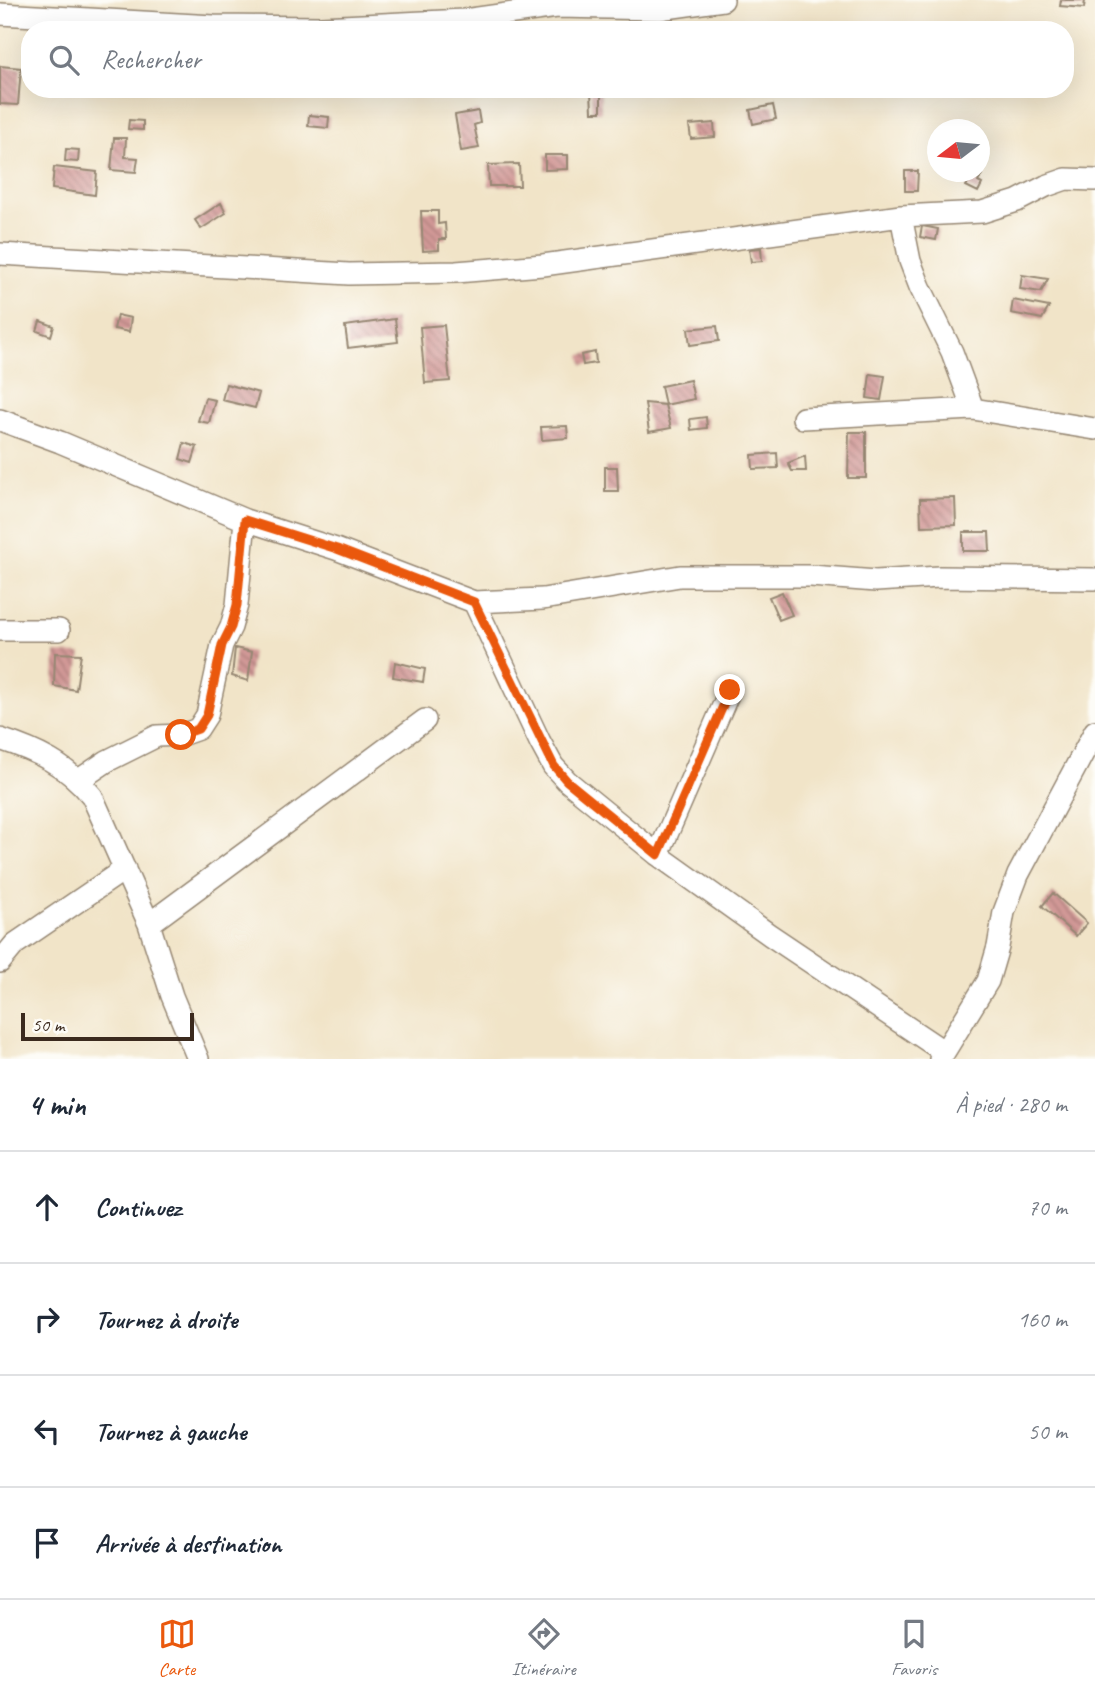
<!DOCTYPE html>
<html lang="fr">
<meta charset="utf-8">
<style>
:root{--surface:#fff;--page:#f2f2f3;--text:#1f2937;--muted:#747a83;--line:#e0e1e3;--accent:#ea580c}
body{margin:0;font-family:Caveat,sans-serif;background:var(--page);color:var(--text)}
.compass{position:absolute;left:927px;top:119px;width:63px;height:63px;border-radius:50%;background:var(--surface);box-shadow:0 7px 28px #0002;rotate:254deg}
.scale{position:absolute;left:21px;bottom:18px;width:173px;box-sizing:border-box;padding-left:7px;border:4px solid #3b2a1e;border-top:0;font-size:19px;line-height:24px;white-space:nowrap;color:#3b2a1e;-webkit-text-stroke:5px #fdfcf7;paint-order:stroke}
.stop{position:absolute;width:21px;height:21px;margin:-16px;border:5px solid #ea580c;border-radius:50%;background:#fff}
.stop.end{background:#ea580c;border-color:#fff;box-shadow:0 2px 7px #0008}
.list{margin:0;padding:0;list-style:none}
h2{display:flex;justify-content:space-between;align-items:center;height:91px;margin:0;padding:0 28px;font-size:30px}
h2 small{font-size:23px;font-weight:400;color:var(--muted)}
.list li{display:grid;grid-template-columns:46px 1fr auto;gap:21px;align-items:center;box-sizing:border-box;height:112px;padding:0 28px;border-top:2px solid var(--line)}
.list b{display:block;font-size:26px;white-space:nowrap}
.list em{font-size:23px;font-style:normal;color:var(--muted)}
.icon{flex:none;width:38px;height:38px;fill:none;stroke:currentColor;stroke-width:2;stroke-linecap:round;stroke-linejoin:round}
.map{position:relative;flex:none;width:1095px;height:1059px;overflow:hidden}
.search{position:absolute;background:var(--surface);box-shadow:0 7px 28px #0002;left:21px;right:21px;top:21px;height:77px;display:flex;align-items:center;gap:18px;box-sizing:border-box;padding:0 24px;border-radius:28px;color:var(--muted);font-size:26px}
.sheet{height:539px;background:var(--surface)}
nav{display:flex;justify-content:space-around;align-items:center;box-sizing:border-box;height:98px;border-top:2px solid var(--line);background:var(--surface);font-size:19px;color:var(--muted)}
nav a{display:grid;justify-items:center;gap:4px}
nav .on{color:var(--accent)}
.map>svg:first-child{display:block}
.building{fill:url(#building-back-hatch)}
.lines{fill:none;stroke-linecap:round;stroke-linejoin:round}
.street-casing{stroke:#968773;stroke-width:24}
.street{stroke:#fff;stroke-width:21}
.route{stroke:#ea580c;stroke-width:9}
</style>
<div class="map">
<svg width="1095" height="1059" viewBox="0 0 1095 1059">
<defs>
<pattern id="building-back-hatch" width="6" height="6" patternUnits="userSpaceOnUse" patternTransform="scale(1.75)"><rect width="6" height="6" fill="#d29997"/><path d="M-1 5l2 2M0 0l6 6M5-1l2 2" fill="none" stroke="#ac7d7b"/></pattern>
</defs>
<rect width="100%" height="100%" fill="#fdfcf7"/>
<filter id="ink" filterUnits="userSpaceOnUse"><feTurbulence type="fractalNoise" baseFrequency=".0143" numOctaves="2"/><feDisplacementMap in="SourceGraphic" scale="14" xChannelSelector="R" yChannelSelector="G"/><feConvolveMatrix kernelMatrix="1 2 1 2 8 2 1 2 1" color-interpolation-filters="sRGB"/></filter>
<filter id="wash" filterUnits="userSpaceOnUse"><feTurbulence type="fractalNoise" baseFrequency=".00686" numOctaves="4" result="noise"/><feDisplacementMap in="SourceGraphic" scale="28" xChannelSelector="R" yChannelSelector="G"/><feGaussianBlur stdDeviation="1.57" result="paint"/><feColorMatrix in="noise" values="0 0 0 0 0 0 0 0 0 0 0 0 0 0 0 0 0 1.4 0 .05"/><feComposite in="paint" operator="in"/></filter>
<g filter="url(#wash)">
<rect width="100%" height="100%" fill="#f1e4c8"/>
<g id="blocks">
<path class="building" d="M1061,0H1085L1084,8L1060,6Z
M0,66L21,68L18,105L0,104Z
M591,91H601V112H592Z
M773,105L776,119L753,124L750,110Z
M478,111L480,123L474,125L479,148L461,151L455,115Z
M309,115L329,117L328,128L308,126Z
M129,120L143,121V130L128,129Z
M714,123L715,137L691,139L689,125Z
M114,138H126L125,157L138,158L136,172L111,170Z
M66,149L79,150L78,162L65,161Z
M545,155H568V169L545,170Z
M519,164L520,186H489L488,165Z
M54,167L97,172L95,195L52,189Z
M905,171H918L917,191H905Z
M974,172L982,174L978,182L982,184L978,192L966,186Z
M221,203L226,213L201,229L195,220Z
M421,211H438V224L445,223L446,239H439V250L423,251Z
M922,226L938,229L936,240L920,237Z
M761,248L762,261L751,262L749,249Z
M1022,275L1048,279L1041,292L1020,289Z
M1013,300L1049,307L1042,319L1011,313Z
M117,315L131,318L129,332L114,329Z
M395,319L398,342L348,348L345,326Z
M40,321L54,326L51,336L37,331Z
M444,325L450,381L425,383L420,327Z
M717,326L719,341L690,345L688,329Z
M595,352L596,363L583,365L581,355Z
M870,374L885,376L881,400L867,398Z
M690,380L694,399L665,405L661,386Z
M226,384L259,393L255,408L222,400Z
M205,398L215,400L209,423L198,421Z
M645,403L665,405L671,428L649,432Z
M706,417L707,428L691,430L690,419Z
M567,426L568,438L542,440L541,427Z
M849,432H866V478H848Z
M184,443L197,447L192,463L180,459Z
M777,453L778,468L753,469L752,455Z
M805,456L806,471H792L788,463Z
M605,467H617L618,491H605Z
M955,498L956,525L921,526L920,499Z
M963,532H989L990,551H963Z
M782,592L792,615L779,620L769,597Z
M235,648L252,652L248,681L232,676Z
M55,653L81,654L76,690L54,686Z
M395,662L425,669L423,682L393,677Z
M1053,893L1087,923L1076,936L1042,906Z"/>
</g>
</g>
<g filter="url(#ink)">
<use href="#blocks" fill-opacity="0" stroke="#968773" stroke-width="2"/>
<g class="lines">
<defs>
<path id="street" d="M0,14L214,26L321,27L464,20L557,7L659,9L723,0
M901,216L910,261L920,287L952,352L973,409L1095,429
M0,254L349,274L456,272L543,265L901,216L982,212L1017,201L1046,186L1066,179L1095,180
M803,418L973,409
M0,420L60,442L245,520L336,549L474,602L543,599L680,576H811L876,581L939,577L1095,579
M474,602L540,742L553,766L567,781L658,855L770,935L943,1051
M0,630H59
M0,739C37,751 67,765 92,796L149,924L172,996L198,1059
M79,780L107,761L157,736L181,735L198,729L207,715L222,645L231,627L237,605L245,520
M658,855L730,690
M149,924L425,720
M0,962L15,944L125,869
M940,1059L988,981L998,947L1004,912L1018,875L1095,731"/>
</defs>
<use href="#street" class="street-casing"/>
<use href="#street" class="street"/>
</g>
</g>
<g class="lines" filter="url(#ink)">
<path class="route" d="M181,735L198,729L207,715L222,645L231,627L237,605L245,520L337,549L474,602L554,766L567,781L658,855L730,690"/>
</g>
</svg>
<svg class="compass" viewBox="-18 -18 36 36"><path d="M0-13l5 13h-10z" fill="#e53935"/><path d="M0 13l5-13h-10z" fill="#747a83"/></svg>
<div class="scale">50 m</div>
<div class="stop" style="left:181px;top:735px"></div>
<div class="stop end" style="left:730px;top:690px"></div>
<div class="search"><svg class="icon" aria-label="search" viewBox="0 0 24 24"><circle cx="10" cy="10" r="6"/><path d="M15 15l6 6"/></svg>Rechercher</div>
</div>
<section class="sheet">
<h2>4 min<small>À pied · 280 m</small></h2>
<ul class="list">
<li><svg class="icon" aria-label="ahead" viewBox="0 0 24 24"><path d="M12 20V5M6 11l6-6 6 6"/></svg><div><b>Continuez</b></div><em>70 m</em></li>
<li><svg class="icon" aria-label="right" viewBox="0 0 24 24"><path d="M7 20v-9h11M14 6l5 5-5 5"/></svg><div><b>Tournez à droite</b></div><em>160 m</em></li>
<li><svg class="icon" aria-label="left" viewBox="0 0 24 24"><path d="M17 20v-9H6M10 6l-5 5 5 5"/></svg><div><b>Tournez à gauche</b></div><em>50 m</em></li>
<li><svg class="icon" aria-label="arrive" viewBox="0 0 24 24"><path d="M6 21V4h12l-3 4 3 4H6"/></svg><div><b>Arrivée à destination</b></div></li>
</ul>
</section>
<nav>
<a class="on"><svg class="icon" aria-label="map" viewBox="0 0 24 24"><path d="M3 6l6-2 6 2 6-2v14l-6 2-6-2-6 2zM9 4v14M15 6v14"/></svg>Carte</a>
<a><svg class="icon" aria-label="directions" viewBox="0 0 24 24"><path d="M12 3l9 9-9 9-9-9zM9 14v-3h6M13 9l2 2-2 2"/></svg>Itinéraire</a>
<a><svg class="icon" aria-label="saved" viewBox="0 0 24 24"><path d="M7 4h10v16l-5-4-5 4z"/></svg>Favoris</a>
</nav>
